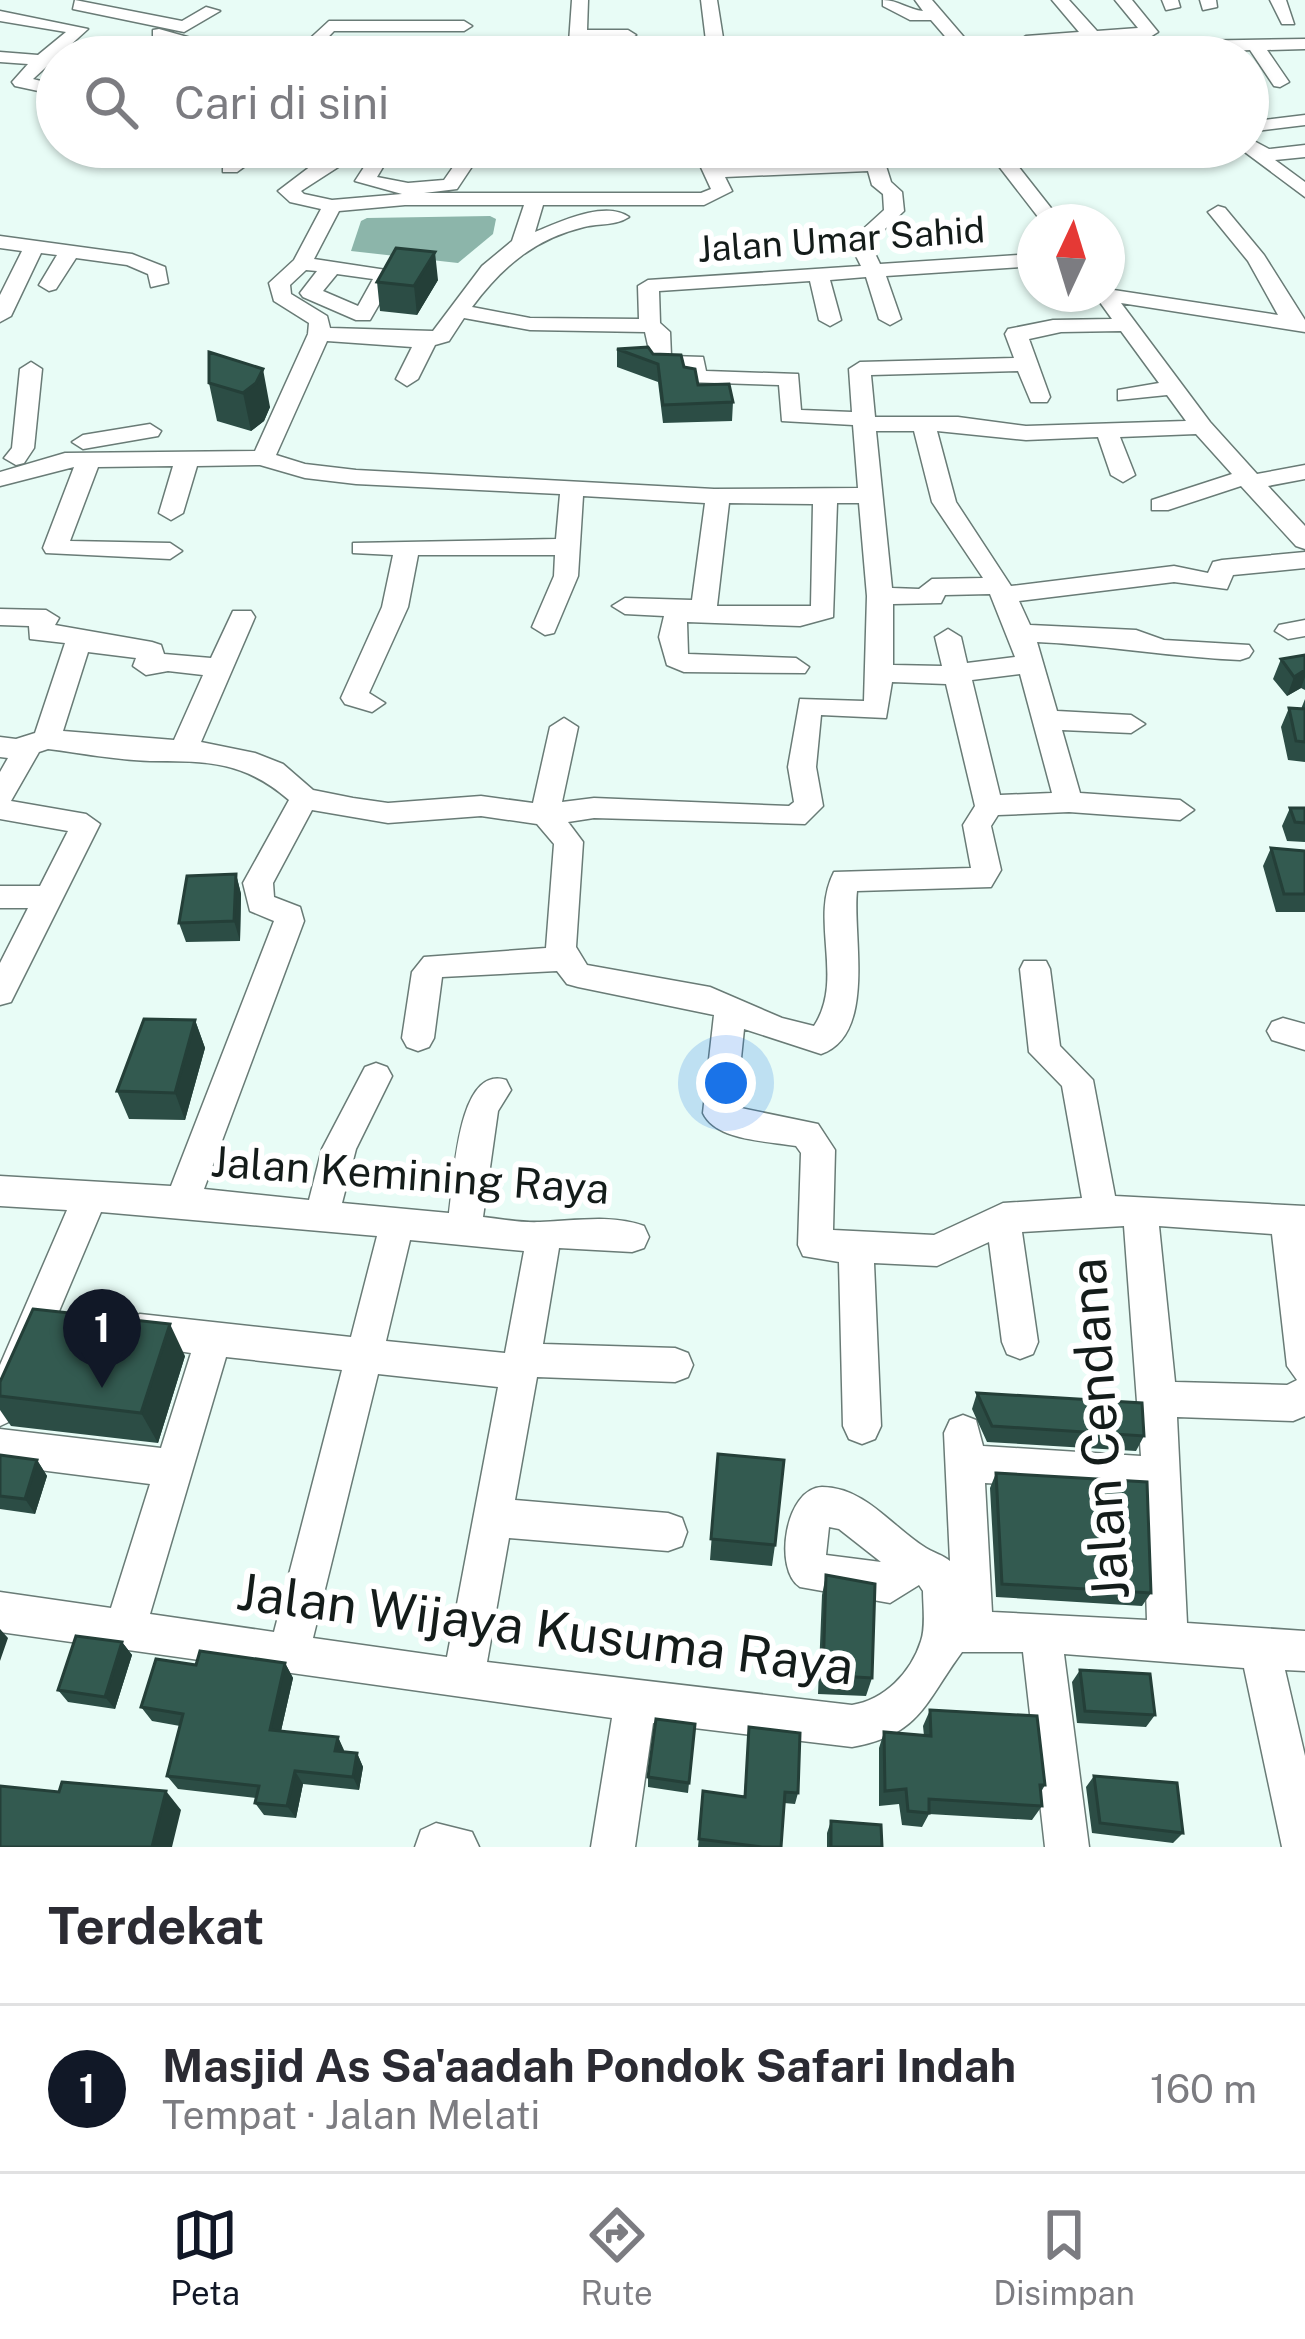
<!DOCTYPE html>
<html lang="id">
<meta charset="utf-8">
<style>
:root{--surface:#fff;--page:#f7f7f7;--text:#2b2b33;--muted:#7c7c81;--line:#e1e1e2;--accent:#111827}
body{margin:0;font-family:"Public Sans",sans-serif;background:var(--page);color:var(--text)}
.compass{position:absolute;left:1017px;top:204px;width:108px;height:108px;border-radius:50%;background:var(--surface);box-shadow:0 3px 9px #0004;rotate:4deg}
.you{position:absolute;left:726px;top:1083px;width:42px;height:42px;margin:-30px;border:9px solid #fff;border-radius:50%;background:#1a73e8;box-shadow:0 0 0 18px #1a73e833}
.badge{display:grid;place-items:center;width:78px;height:78px;border-radius:50%;background:var(--accent);color:#fff;font-size:39px;font-weight:700}
.pin{position:absolute;translate:-50% -99px;filter:drop-shadow(0 3px 6px #0008)}
.pin::after{content:'';position:absolute;top:63px;width:42px;height:36px;background:inherit;clip-path:polygon(0 0,100% 0,50% 100%)}
.list{margin:0;padding:0;list-style:none}
h2{display:flex;justify-content:space-between;align-items:center;height:156px;margin:0;padding:0 48px;font-size:51px}
h2 small{font-size:39px;font-weight:400;color:var(--muted)}
.list li{display:grid;grid-template-columns:78px 1fr auto;gap:36px;align-items:center;box-sizing:border-box;height:168px;padding:0 48px;border-top:3px solid var(--line)}
.list b{display:block;font-size:45px;white-space:nowrap}
.list p{margin:0;font-size:39px;white-space:nowrap;color:var(--muted)}
.list em{font-size:39px;font-style:normal;color:var(--muted)}
.icon{flex:none;width:66px;height:66px;fill:none;stroke:currentColor;stroke-width:2;stroke-linecap:round;stroke-linejoin:round}
.map{position:relative;flex:none;width:1305px;height:1847px;overflow:hidden}
.search{position:absolute;background:var(--surface);box-shadow:0 3px 9px #0004;left:36px;right:36px;top:36px;height:132px;display:flex;align-items:center;gap:30px;box-sizing:border-box;padding:0 42px;border-radius:66px;color:var(--muted);font-size:45px}
.sheet{height:324px;background:var(--surface)}
nav{display:flex;justify-content:space-around;align-items:center;box-sizing:border-box;height:168px;border-top:3px solid var(--line);background:var(--surface);font-size:33px;color:var(--muted)}
nav a{display:grid;justify-items:center;gap:6px}
nav .on{color:var(--accent)}
.map>svg:first-child{display:block}
.water{fill:#8cb5aa}
.lines{fill:none;stroke-linecap:round;stroke-linejoin:round}
.minor-casing{stroke:#697b76;stroke-width:3}
.minor{fill:#fff;fill-rule:evenodd}
.wall{fill:#2c4d45}
.shaded-wall{fill:#243f38}
.building{fill:#335a50;stroke:#243f38;stroke-width:3}
.labels{text-anchor:middle;stroke-width:12;stroke-linejoin:round;paint-order:stroke}
.far-street-label{font-size:36px;fill:#141c1a;stroke:#fff}
.street-label{font-size:42px;fill:#141c1a;stroke:#fff}
.near-street-label{font-size:51px;fill:#141c1a;stroke:#fff}
</style>
<div class="map">
<svg width="1305" height="1847" viewBox="0 0 1305 1847">
<rect width="100%" height="100%" fill="#e8fcf6"/>
<path class="water" d="M490,216L496,219L493,234L458,263L351,251L361,221L367,218Z"/>
<g class="lines">
<defs>
<path id="minor" d="M75,0L182,21L206,7L220,11L184,32L73,9Z
M572,0H588L587,30H628L636,35L628,40H586V57H568Z
M701,0H717L726,57H708Z
M883,0C898,0 909,10 923,11L915,0H932L981,57H963L931,20H910L883,6Z
M1052,0H1069L1097,31L1138,28L1115,0H1132L1158,32L1150,37L1031,46L1027,48L1035,57H1016L1008,48L1026,36L1079,32Z
M1162,0H1178L1180,7L1166,10Z
M1200,0H1216L1217,7L1203,10Z
M1270,0H1286L1294,24H1282Z
M0,11L88,29L33,79L57,85V95L15,86L12,82L28,64L0,62V52L38,55L66,32L0,21Z
M329,21H464L472,26L464,31H334L309,57H290Z
M159,29L244,53L247,57H219L153,38V30Z
M1305,39V49L1267,50L1289,82L1280,87L1274,86L1250,50L1108,57L1185,41Z
M396,44L471,49L480,54L439,57L390,53V45Z
M827,45L833,46L841,57H823L818,50Z
M140,47L149,52L144,57H124Z
M1305,115V125L1248,132V122Z
M1254,141L1269,149L1305,145V157L1275,160L1305,182V197L1238,147Z
M152,147H174L158,157L149,151Z
M249,147H271L237,172H223V164Z
M336,147H354L346,162L301,191L304,194L332,200L402,194L355,181L377,147H395L377,177L408,183L444,180L467,147H485L457,189L424,193H701L711,189L699,163L571,165L562,159L571,153L694,152L692,147H710L720,166L865,160L862,147H880L891,182L902,192L904,211L870,243L880,264L1035,254V266L886,276L901,319L890,325L879,319L866,277L830,280L841,320L830,326L819,320L810,281L659,291L660,323L670,332L671,356L703,357L706,371L798,374L801,410L852,412L849,369L860,362L1014,358L1005,334L1008,329L1053,320L1112,319L1094,294H1107V289L1278,315L1248,261L1208,212L1218,206L1225,208L1264,255L1305,320V332L1121,303L1210,422L1257,474L1305,465V479L1268,486L1305,526V549L1296,546L1241,486L1168,510H1152V500L1232,474L1196,434L1120,437L1135,475L1123,482L1111,475L1098,437L1026,440L937,431L956,502L1011,586L1174,566L1208,573L1213,562L1222,560L1305,552V568L1233,575L1227,589L1174,582L1019,601L1030,625L1136,630L1164,640L1249,645L1253,651L1249,657L1240,660C1170,657 1106,645 1037,642L1057,711L1131,715L1145,724L1131,733L1062,730L1080,793L1180,800L1194,810L1180,820L1069,812L998,815L991,826L1001,870L991,887L857,891C852,934 877,1035 821,1054L744,1029L736,1107L818,1124L835,1150L833,1230L934,1235L1003,1203L1082,1198L1062,1086L1029,1052L1020,969L1024,961H1046L1050,969L1060,1046L1093,1080L1115,1196L1305,1206V1416L1293,1421L1177,1417L1187,1623L1305,1631V1671L1285,1670L1305,1756V1847H1282L1244,1668L1064,1654L1089,1847H1045L1023,1652H962C925,1702 921,1735 852,1747L653,1723L635,1847H591L612,1718L0,1632V1592L111,1608L150,1484L0,1465V1429L161,1448L191,1353L127,1343L122,1331L127,1319L140,1314L351,1337L377,1236L101,1212L13,1420L0,1426V1365L67,1210L0,1206V1176L171,1186L274,921L250,911L243,883L289,800C244,761 207,761 150,761C116,760 81,753 48,749L39,752L11,801L86,814L100,824L11,1002L0,1005V963L28,908H0V886H40L68,831L0,819V772L8,758L0,757V737L16,739L35,733L65,643L30,639L29,626L0,625V609L46,610L59,618L55,625L152,642L161,645L164,654L211,658L233,611H251L255,617L201,742L255,753L283,764L313,790L353,798L388,803L481,796L533,803L550,727L564,718L578,727L562,802L594,798L789,806L794,802L788,767L800,699L864,701L867,596L859,503H837L833,617L800,626L687,622L688,654L796,658L809,667L805,673L684,672L667,665L659,637L664,616L625,614L612,606L625,598L692,600L705,503L583,496L578,576L554,633L545,635L532,627L554,576L555,555H418L408,607L369,693L385,703L372,712L345,704L341,698L382,607L393,555L353,553V543L556,539L560,494L356,484L305,478L260,465L197,466L183,513L171,520L159,513L173,466L98,467L70,541L170,543L182,551L170,559L46,553L43,548L74,467L0,486V472L65,453L255,451L308,334L309,323L274,301L269,283L294,260L321,209L290,202L278,191ZM868,171L872,185L883,194L884,210L849,242L861,266L648,280L638,286L639,319L530,318L472,307C502,267 534,239 584,227C600,223 616,226 629,217C605,200 560,222 535,232L543,205H704L732,191L725,177ZM405,205H524L512,241L482,266L433,331L330,328L327,316L291,294L290,285L306,270L317,271L300,293L303,297L356,320H370L396,275L393,271L314,259L339,211ZM337,274L373,279L358,306L323,291ZM464,318L530,330L645,332L653,368L684,369L687,382L779,385L782,421L853,425L858,488L714,489L356,470L305,464L276,455L327,341L412,347L396,379L407,386L418,379L435,345L449,341ZM1121,331L1159,383L1118,390V400L1167,395L1186,421L1026,426L958,417H875L871,375L1018,371L1031,402H1047L1050,397L1029,339L1061,332ZM876,431H914L932,502L983,578L932,579L919,589L892,588ZM729,503L813,504L811,606H717ZM990,594L1015,657L967,663L961,637L948,629L935,637L942,666L893,665V604L941,603L945,595ZM88,652L136,658L133,666L146,675L168,671L203,675L174,740L63,731ZM1020,674L1052,793L1000,795L972,680ZM892,682L946,684L975,806L963,825L971,868L834,872C809,920 845,979 814,1026L782,1018L710,987L587,965L576,947L583,842L568,822L594,818L805,824L823,806L816,767L821,715L886,718ZM312,810L388,823L481,816L537,824L554,844L546,948L424,957L412,972L402,1038L407,1047L418,1051L429,1047L434,1038L442,977L557,971L567,984L578,987L714,1015L703,1113C716,1141 768,1141 796,1146L801,1153L798,1245L803,1256L839,1262L843,1426L849,1439L862,1444L875,1439L881,1426L874,1263L937,1266L989,1242L1002,1342L1007,1354L1020,1359L1033,1354L1038,1342L1022,1232L1124,1226L1141,1456L983,1446L976,1420L963,1415L950,1420L944,1433L950,1561C943,1555 934,1553 926,1548C893,1528 865,1487 822,1487C785,1488 773,1570 800,1587L890,1603L919,1585L923,1591C923,1606 926,1627 921,1641C911,1673 884,1700 852,1705L487,1662L509,1538L668,1551L682,1546L687,1532L682,1518L668,1513L515,1500L537,1377L675,1382L688,1377L693,1365L688,1353L675,1348L543,1344L559,1248L632,1252L644,1248L649,1237L644,1226C611,1214 574,1221 540,1222C522,1223 502,1219 483,1217L498,1111L511,1090L506,1080C457,1064 454,1181 449,1213L342,1203L356,1149L392,1076L387,1067L376,1063L365,1067L322,1149L309,1200L204,1189L304,921L300,907L274,897L273,883ZM1159,1226L1272,1234L1287,1366L1297,1380L1287,1385L1175,1382ZM410,1240L524,1251L505,1353L386,1341ZM226,1357L342,1370L274,1632L150,1614ZM378,1374L498,1387L447,1657L313,1638ZM985,1483L1143,1493L1147,1620L992,1612ZM829,1527L839,1529L881,1562L826,1555Z
M984,147H1003L1062,222H1042Z
M0,236L132,254L165,267L168,283L151,287L148,274L127,265L76,258L56,289L49,291L39,285L57,255L41,253L11,316L0,322V295L22,251L0,248Z
M31,362L42,369L34,448L24,463L16,465L4,458L12,448L20,369Z
M150,424L161,431L158,436L83,449L72,442L83,435Z
M1305,620V636L1288,639L1275,631L1279,625Z
M1283,1018L1305,1024V1050L1272,1040L1267,1031L1272,1022Z
M436,1823L472,1832L479,1847H415L421,1830Z"/>
</defs>
<use href="#minor" class="minor-casing"/>
<use href="#minor" class="minor"/>
</g>
<path class="wall" d="M438,280L417,315L380,311L377,282Z
M617,349L653,354L684,367L698,385L733,402L732,421L663,423L658,382L617,367Z
M209,352L270,407L264,421L251,431L217,421L209,383Z
M1305,655V690L1301,688L1287,696L1273,679L1281,659Z
M1305,699V762L1288,760L1281,727L1289,708L1301,709Z
M1290,808H1305V842L1287,841L1282,826Z
M1271,848L1305,851V912H1276L1263,866Z
M236,874L241,894L240,941L186,942L179,923Z
M195,1020L205,1048L185,1120L129,1119L117,1091Z
M185,1356L158,1443L11,1426L0,1410V1396Z
M977,1393L1144,1436L1136,1451L987,1442L972,1409Z
M718,1454L775,1545L772,1566L710,1560Z
M0,1455L37,1460L47,1476L35,1514L0,1509Z
M996,1473L1151,1593L1142,1606L996,1597L990,1488Z
M826,1575L872,1678L866,1696L818,1694L822,1595Z
M122,1642L132,1655L115,1709L68,1702L58,1690Z
M285,1663L293,1678L281,1731L338,1737L344,1752L357,1753L363,1767L359,1790L303,1784L296,1818L264,1815L255,1803L257,1798L178,1789L167,1776L180,1726L152,1721L141,1707L196,1665Z
M1080,1670L1155,1715L1146,1727L1077,1723L1072,1682Z
M930,1710L1045,1785L1041,1792L1042,1806L1032,1820L929,1814L922,1827L902,1825L899,1804L879,1806V1748L884,1732L924,1736L923,1726Z
M695,1724L688,1793L648,1787V1777Z
M749,1727L798,1793L795,1804L784,1803L781,1847H698L703,1791L744,1797Z
M1094,1776L1183,1833L1173,1843L1092,1833L1086,1787Z
M831,1821L882,1847H827V1833Z"/>
<path class="shaded-wall" d="M435,252L438,280L417,315L414,286Z
M263,369L270,407L264,421L251,431L243,393Z
M1305,670V677L1301,688L1287,696L1294,677Z
M236,874L241,894L240,941L234,921Z
M195,1020L205,1048L185,1120L175,1093Z
M170,1324L185,1356L158,1443L141,1413Z
M37,1460L47,1476L35,1514L25,1499Z
M0,1629L8,1638L0,1661Z
M122,1642L132,1655L115,1709L105,1697Z
M285,1663L293,1678L278,1744L270,1730Z
M338,1737L344,1750L342,1764L335,1751Z
M357,1753L363,1767L359,1790L353,1777Z
M295,1771L303,1784L296,1818L287,1806Z
M166,1791L181,1810L172,1847H152Z"/>
<path class="building" d="M396,248L435,252L414,286L377,282Z
M648,347L653,354L681,355L684,367L695,369L698,385L729,384L733,402L663,405L658,364L617,349Z
M209,352L263,369L256,383L243,393L209,383Z
M1305,655V670L1294,677L1281,659Z
M1289,708L1305,709V742L1296,741Z
M1290,808H1305V823L1295,822Z
M1271,848L1305,851V894H1284Z
M236,874L234,921L179,923L187,876Z
M144,1019L195,1020L175,1093L117,1091Z
M33,1309L170,1324L141,1413L0,1396V1382Z
M977,1393L1142,1403L1144,1436L992,1426Z
M718,1454L784,1460L775,1545L711,1539Z
M0,1455L37,1460L25,1499L0,1496Z
M996,1473L1147,1482L1151,1593L1002,1584Z
M826,1575L875,1584L872,1678L823,1675Z
M76,1636L122,1642L105,1697L58,1690Z
M200,1651L285,1663L270,1730L338,1737L335,1751L357,1753L353,1777L295,1771L287,1806L255,1803L259,1786L167,1776L183,1714L141,1707L156,1659L196,1665Z
M1080,1670L1150,1674L1155,1715L1085,1711Z
M930,1710L1037,1716L1045,1785H1040L1042,1806L929,1799V1813L908,1811L906,1789L885,1791L884,1732L931,1736Z
M656,1719L695,1724L689,1783L648,1777Z
M749,1727L800,1733L798,1793L785,1792L781,1847H762L699,1839L703,1791L745,1797Z
M1094,1776L1177,1783L1183,1833L1100,1823Z
M62,1782L166,1791L152,1847H0V1786L59,1792Z
M831,1821L881,1825L882,1847H831Z"/>
<g class="labels">
<g class="far-street-label">
<text transform="translate(841 239) rotate(-4)" y="13">Jalan Umar Sahid</text>
</g>
<g class="street-label">
<text transform="translate(410 1175) rotate(4)" y="15">Jalan Kemining Raya</text>
</g>
<g class="near-street-label">
<text transform="translate(1099 1429) rotate(-94)" y="18">Jalan Cendana</text>
<text transform="translate(545 1629) rotate(7)" y="18">Jalan Wijaya Kusuma Raya</text>
</g>
</g>
</svg>
<svg class="compass" viewBox="-18 -18 36 36"><path d="M0-13l5 13h-10z" fill="#e53935"/><path d="M0 13l5-13h-10z" fill="#7c7c81"/></svg>
<div class="you"></div>
<div class="pin badge" style="left:102px;top:1388px">1</div>
<div class="search"><svg class="icon" aria-label="search" viewBox="0 0 24 24"><circle cx="10" cy="10" r="6"/><path d="M15 15l6 6"/></svg>Cari di sini</div>
</div>
<section class="sheet">
<h2>Terdekat<small></small></h2>
<ul class="list">
<li><span class="badge">1</span><div><b>Masjid As Sa'aadah Pondok Safari Indah</b><p>Tempat · Jalan Melati</p></div><em>160 m</em></li>
</ul>
</section>
<nav>
<a class="on"><svg class="icon" aria-label="map" viewBox="0 0 24 24"><path d="M3 6l6-2 6 2 6-2v14l-6 2-6-2-6 2zM9 4v14M15 6v14"/></svg>Peta</a>
<a><svg class="icon" aria-label="directions" viewBox="0 0 24 24"><path d="M12 3l9 9-9 9-9-9zM9 14v-3h6M13 9l2 2-2 2"/></svg>Rute</a>
<a><svg class="icon" aria-label="saved" viewBox="0 0 24 24"><path d="M7 4h10v16l-5-4-5 4z"/></svg>Disimpan</a>
</nav>
